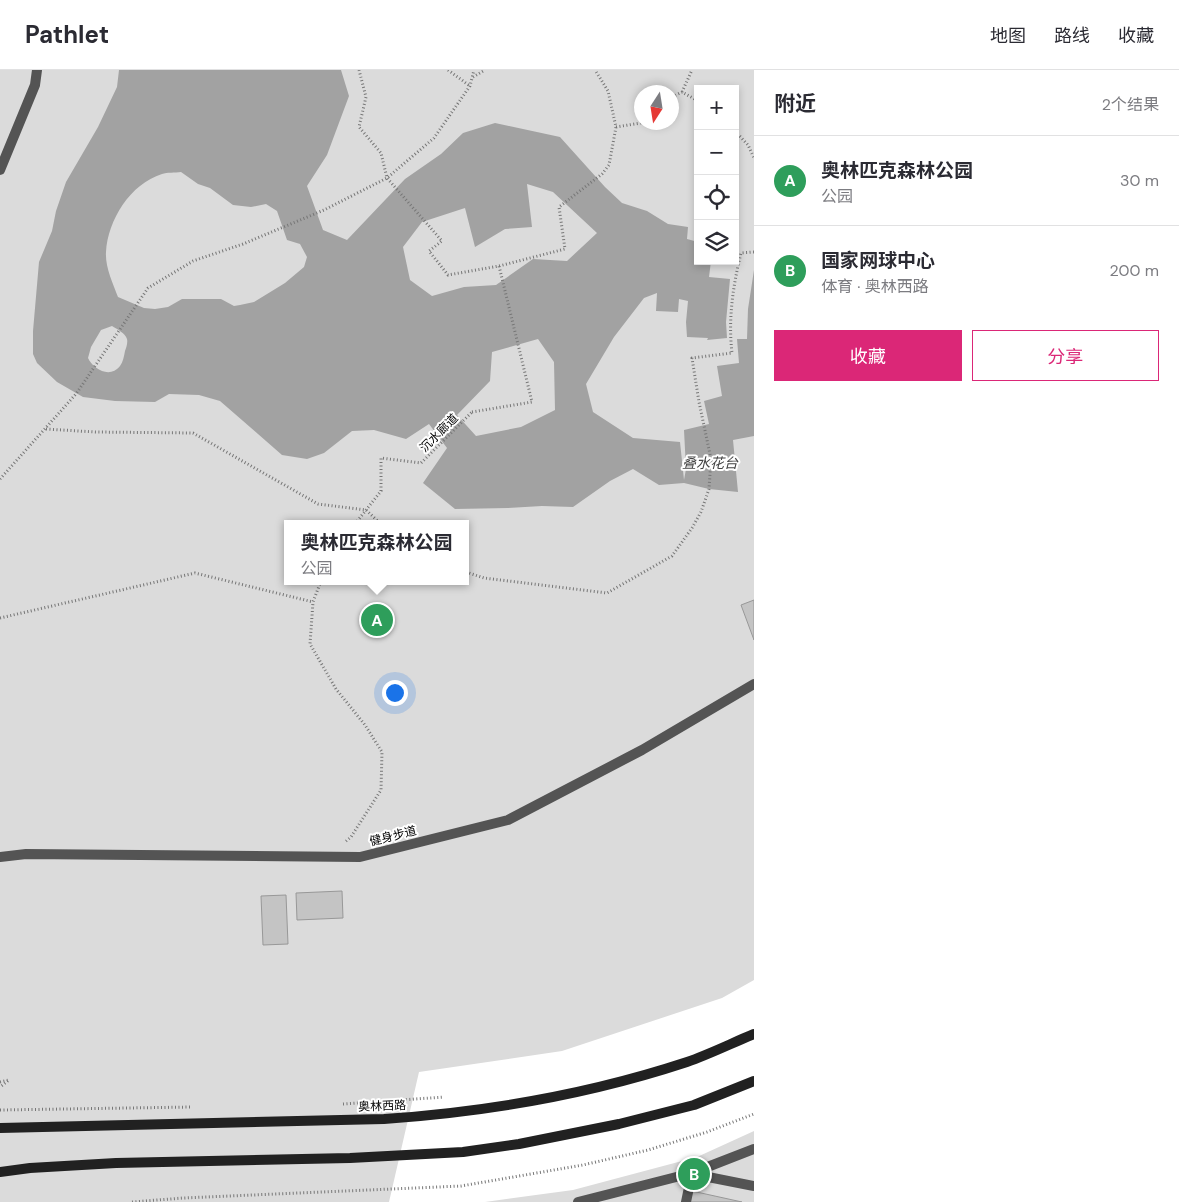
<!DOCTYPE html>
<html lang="zh">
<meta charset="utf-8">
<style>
:root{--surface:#fff;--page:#f7f7f7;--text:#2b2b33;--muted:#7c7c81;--line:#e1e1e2;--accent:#db2777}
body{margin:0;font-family:"DM Sans","Noto Sans SC",sans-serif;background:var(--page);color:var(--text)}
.controls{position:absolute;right:15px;top:15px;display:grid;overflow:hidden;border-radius:0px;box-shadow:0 2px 8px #0003}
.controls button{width:45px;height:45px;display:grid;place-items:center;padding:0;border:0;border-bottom:1px solid var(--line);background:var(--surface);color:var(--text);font:25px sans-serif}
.compass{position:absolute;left:634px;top:15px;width:45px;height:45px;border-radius:50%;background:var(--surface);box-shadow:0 2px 8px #0003;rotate:192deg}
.you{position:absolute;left:394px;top:622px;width:18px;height:18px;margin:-12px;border:4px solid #fff;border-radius:50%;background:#1a73e8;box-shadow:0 0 0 8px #1a73e833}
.badge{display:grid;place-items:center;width:32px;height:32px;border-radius:50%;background:var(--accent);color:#fff;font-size:16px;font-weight:700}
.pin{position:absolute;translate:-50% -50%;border:2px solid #fff;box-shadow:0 1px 5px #0006}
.popup{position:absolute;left:284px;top:450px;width:185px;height:65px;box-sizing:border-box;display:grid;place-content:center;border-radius:0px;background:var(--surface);filter:drop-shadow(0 1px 4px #0005);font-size:16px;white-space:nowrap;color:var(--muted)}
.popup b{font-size:19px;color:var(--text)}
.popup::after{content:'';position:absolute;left:50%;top:100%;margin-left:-10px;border:10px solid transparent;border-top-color:var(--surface)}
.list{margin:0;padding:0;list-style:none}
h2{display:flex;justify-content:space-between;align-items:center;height:65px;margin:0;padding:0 20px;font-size:21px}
h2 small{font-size:16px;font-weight:400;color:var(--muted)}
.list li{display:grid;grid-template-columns:32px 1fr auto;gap:15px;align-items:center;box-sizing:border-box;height:90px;padding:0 20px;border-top:1px solid var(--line)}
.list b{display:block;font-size:19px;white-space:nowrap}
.list p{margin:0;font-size:16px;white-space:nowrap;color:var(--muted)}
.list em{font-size:16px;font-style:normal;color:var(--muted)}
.actions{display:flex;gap:10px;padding:15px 20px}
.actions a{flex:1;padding:11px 0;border:1px solid var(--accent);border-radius:0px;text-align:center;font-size:18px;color:var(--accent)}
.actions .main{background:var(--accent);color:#fff}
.icon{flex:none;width:28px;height:28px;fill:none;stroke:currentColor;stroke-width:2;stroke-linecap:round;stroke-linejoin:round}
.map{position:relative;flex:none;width:754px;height:1132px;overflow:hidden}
header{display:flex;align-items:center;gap:30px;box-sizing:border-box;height:70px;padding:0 25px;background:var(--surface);border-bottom:1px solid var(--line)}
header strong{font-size:24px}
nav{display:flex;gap:28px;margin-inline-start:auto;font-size:18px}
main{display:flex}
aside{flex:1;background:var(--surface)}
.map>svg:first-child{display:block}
.green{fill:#dbdbdb;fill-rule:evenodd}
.water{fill:#a2a2a2;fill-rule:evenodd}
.building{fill:#c4c4c4;stroke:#989898}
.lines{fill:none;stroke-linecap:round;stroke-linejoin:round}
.path{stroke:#767676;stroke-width:3;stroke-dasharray:1 2.5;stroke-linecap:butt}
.lane{stroke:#545454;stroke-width:10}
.street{stroke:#545454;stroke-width:10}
.secondary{stroke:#212121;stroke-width:10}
.path-bridge{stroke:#767676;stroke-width:3;stroke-dasharray:1 2.5;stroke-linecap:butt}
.labels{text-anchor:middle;stroke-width:4;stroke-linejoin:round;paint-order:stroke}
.street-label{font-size:12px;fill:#000;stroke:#fff}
.water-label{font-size:14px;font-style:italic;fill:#434343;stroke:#fff}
</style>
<header>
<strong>Pathlet</strong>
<nav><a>地图</a><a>路线</a><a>收藏</a></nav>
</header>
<main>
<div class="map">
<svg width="754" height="1132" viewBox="0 0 754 1132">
<rect width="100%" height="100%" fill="#fff"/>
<path class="green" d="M0,0H754V910L722,928L562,981L419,1002L389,1132H0ZM698,19H735V191H698ZM642,22H672V52H642ZM288,454H466V511H288Z
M754,1061V1132H485L573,1120L697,1087Z"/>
<path class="water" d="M119,0H341L349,26L327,85L307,116L323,160L347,170L405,109L441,84L463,63L495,53L560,67L605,117L622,133L647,141L668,154L688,157L687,169L698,172V191H711L709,207L730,209L726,252L727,268L707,270L708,268L687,267L686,252L688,231L679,229L678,242L656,241L657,223L644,228L614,267L586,314L593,342L633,368L680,372L684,410L686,399L684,360L709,354L704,331L722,326L717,296L739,293L737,269H747L748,239L754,200V366L733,370L738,422L709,419L684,413L659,415L633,399L610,411L573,437L542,436L508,438L455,439L423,413L447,378L429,354L406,369L374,360L352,361L324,383L307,389L282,385L220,331L199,325L169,324L155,332L115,331L83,327L57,312L37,293L33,284V261L39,192L52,161L56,141L66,112L98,57L117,17ZM181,102L198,114L210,118L233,135L251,137L266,134L277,141L287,170L300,174L307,187L304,197L285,213L254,232L240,235L234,236L221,229H182L168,237L155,239L144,238L118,227C113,214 105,197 106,182C108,150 130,114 162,104C167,102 175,103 181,102ZM527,114L553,122L597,163L567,191L533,189L496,215L464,217L432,226L410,210L403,177L422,152L465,138L475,177L505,159L532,157ZM112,256C117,259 125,263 127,269C128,273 126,278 125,281C124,286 123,292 120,296C110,309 93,299 88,288L91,277L101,260ZM538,269L554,292L555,340L521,357L476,366L457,345L490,311L492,282Z"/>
<path class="building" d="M754,530V570L741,535Z
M342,821L343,848L297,850L296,823Z
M286,825L288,874L263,875L261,826Z
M692,1121L742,1132H689Z"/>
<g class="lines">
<path class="path" d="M359,0L366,27L359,57L381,83L387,108L442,171L429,181L448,205L499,196L565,179L559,137L602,104L609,95L616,57L608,21L595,0
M448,0L470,16
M473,7L485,0
M682,22L692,0
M672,27L682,22L698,31
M616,57L647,52
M735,61L748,75L754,88
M472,342L532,332L499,196
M46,359L95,362L193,363L318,434L366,440L381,454
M0,409L76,324L148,218L193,191L243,174L324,140L387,108L434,68L470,16L474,0
M466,502L484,508L607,523L672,486L692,458L701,442L709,419L711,389L699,332L692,288L732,283C728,249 733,216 741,183L754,182
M321,511L313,532L310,574L336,619L365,655L382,682L381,720L351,767L345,772
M0,548L195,503L313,532
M0,1012L9,1010L0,1017
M343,1034L444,1027
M0,1040L192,1037
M132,1132L183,1128L461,1116L583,1095L648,1080L707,1062L754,1044"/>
<path class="lane" d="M693,1104L754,1116
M578,1132L692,1103L754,1079
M686,1132L692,1103"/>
<path class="street" d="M0,100L35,15L37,0
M0,787L26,784L360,787L508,750L642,680L754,614"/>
<path class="secondary" d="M0,1058L384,1049C486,1042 590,1024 687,992C710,984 732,973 754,964
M0,1102L30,1098L116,1093L350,1088L463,1082L519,1074L619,1054L694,1035L754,1011"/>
<path class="path-bridge" d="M355,454L381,421V388L421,393L472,342"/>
</g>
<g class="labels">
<g class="street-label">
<text transform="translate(439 363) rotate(-45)" y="4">沉水廊道</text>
<text transform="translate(393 766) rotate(-14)" y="4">健身步道</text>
<text transform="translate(382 1036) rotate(-2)" y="4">奥林西路</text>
</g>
<g class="water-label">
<text x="710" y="398">叠水花台</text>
</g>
</g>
</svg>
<div class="controls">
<button>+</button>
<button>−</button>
<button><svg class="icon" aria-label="locate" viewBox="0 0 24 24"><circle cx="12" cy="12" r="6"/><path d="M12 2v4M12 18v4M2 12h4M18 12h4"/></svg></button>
<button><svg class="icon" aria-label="layers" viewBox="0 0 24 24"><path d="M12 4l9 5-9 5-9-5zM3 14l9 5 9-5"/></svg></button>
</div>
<svg class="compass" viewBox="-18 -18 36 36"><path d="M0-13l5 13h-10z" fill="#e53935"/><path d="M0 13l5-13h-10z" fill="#7c7c81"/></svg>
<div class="you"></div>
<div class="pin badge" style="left:377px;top:550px;background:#2e9e5b">A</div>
<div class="popup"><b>奥林匹克森林公园</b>公园</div>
<div class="pin badge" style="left:694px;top:1104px;background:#2e9e5b">B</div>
</div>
<aside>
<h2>附近<small>2个结果</small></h2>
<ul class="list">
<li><span class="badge" style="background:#2e9e5b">A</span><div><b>奥林匹克森林公园</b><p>公园</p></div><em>30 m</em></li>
<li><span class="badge" style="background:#2e9e5b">B</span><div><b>国家网球中心</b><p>体育 · 奥林西路</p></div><em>200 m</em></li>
</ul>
<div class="actions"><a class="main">收藏</a><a>分享</a></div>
</aside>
</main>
